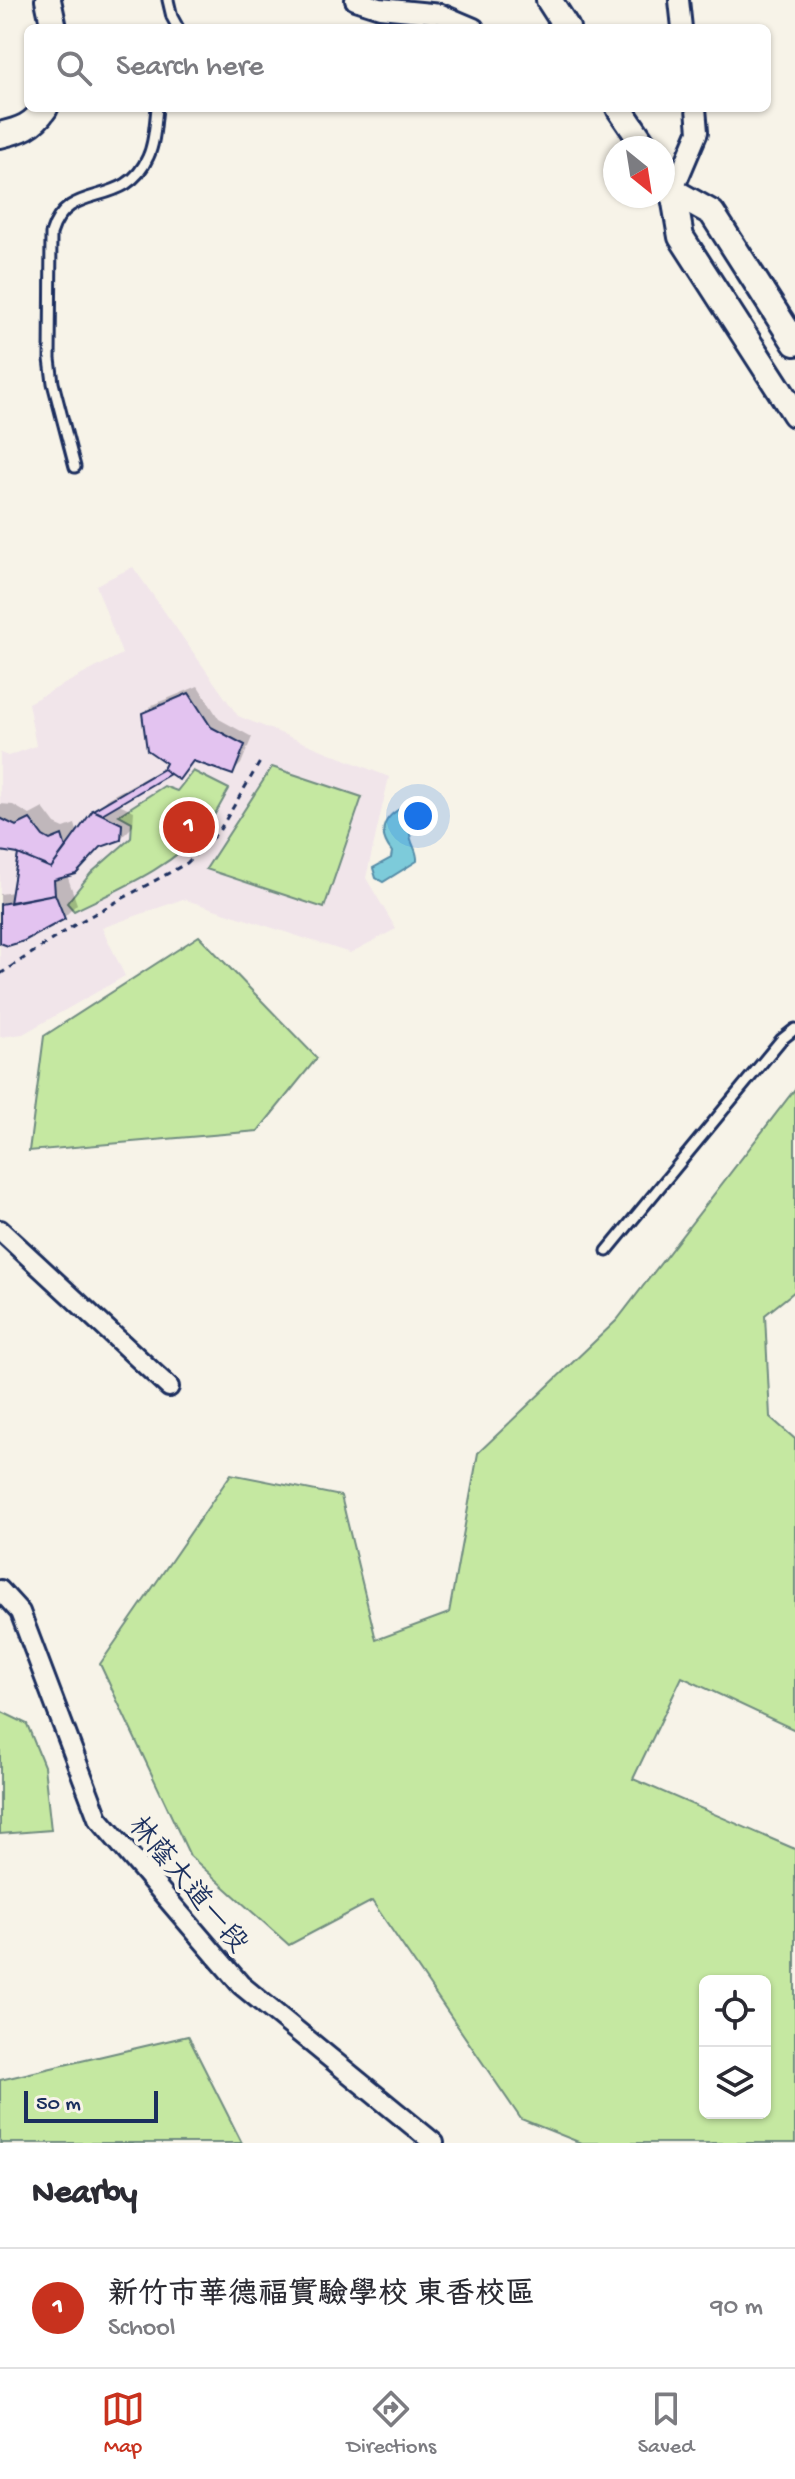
<!DOCTYPE html>
<meta charset="utf-8">
<style>
:root{--surface:#fff;--page:#f2f2f3;--text:#2b2b33;--muted:#7c7c81;--line:#e1e1e2;--accent:#c8321e}
body{margin:0;font-family:"Gochi Hand","LXGW WenKai TC",sans-serif;background:var(--page);color:var(--text)}
.controls{position:absolute;right:24px;bottom:24px;display:grid;overflow:hidden;border-radius:12px;box-shadow:0 2px 6px #0004}
.controls button{width:72px;height:72px;display:grid;place-items:center;padding:0;border:0;border-bottom:2px solid var(--line);background:var(--surface);color:var(--text);font:40px sans-serif}
.compass{position:absolute;left:603px;top:136px;width:72px;height:72px;border-radius:50%;background:var(--surface);box-shadow:0 2px 6px #0004;rotate:150deg}
.scale{position:absolute;left:24px;bottom:20px;width:134px;box-sizing:border-box;padding-left:8px;border:4px solid #1b2f5e;border-top:0;font-size:22px;line-height:28px;white-space:nowrap;color:#1b2f5e;-webkit-text-stroke:6px #f7f3e8;paint-order:stroke}
.you{position:absolute;left:418px;top:816px;width:28px;height:28px;margin:-20px;border:6px solid #fff;border-radius:50%;background:#1a73e8;box-shadow:0 0 0 12px #1a73e833}
.badge{display:grid;place-items:center;width:52px;height:52px;border-radius:50%;background:var(--accent);color:#fff;font-size:26px;font-weight:700}
.pin{position:absolute;translate:-50% -50%;border:4px solid #fff;box-shadow:0 2px 8px #0006}
.list{margin:0;padding:0;list-style:none}
h2{display:flex;justify-content:space-between;align-items:center;height:104px;margin:0;padding:0 32px;font-size:34px}
h2 small{font-size:26px;font-weight:400;color:var(--muted)}
.list li{display:grid;grid-template-columns:52px 1fr auto;gap:24px;align-items:center;box-sizing:border-box;height:120px;padding:0 32px;border-top:2px solid var(--line)}
.list b{display:block;font-size:30px;white-space:nowrap}
.list p{margin:0;font-size:26px;white-space:nowrap;color:var(--muted)}
.list em{font-size:26px;font-style:normal;color:var(--muted)}
.icon{flex:none;width:44px;height:44px;fill:none;stroke:currentColor;stroke-width:2;stroke-linecap:round;stroke-linejoin:round}
.map{position:relative;flex:none;width:795px;height:2143px;overflow:hidden}
.search{position:absolute;background:var(--surface);box-shadow:0 2px 6px #0004;left:24px;right:24px;top:24px;height:88px;display:flex;align-items:center;gap:20px;box-sizing:border-box;padding:0 28px;border-radius:12px;color:var(--muted);font-size:30px}
.sheet{height:224px;background:var(--surface)}
nav{display:flex;justify-content:space-around;align-items:center;box-sizing:border-box;height:112px;border-top:2px solid var(--line);background:var(--surface);font-size:22px;color:var(--muted)}
nav a{display:grid;justify-items:center;gap:4px}
nav .on{color:var(--accent)}
.map>svg:first-child{display:block}
.built{fill:#f1e5ea}
.green{fill:#c5e8a1;stroke:#708c80;stroke-width:2;fill-rule:evenodd}
.water{fill:#7dcbda;stroke:#568da8;stroke-width:2}
.shadow{fill:#0003}
.building{fill:#e3c3f0;stroke:#1b2f5e;stroke-width:2}
.lines{fill:none;stroke-linecap:round;stroke-linejoin:round}
.lane-casing{stroke:#1b2f5e;stroke-width:15}
.street-casing{stroke:#1b2f5e;stroke-width:24}
.secondary-casing{stroke:#1b2f5e;stroke-width:30}
.path{stroke:#1b2f5e;stroke-width:3;stroke-dasharray:6 6;stroke-linecap:butt}
.lane{stroke:#f7f3e8;stroke-width:9}
.street{stroke:#f7f3e8;stroke-width:18}
.secondary{stroke:#f7f3e8;stroke-width:24}
.labels{text-anchor:middle;stroke-width:8;stroke-linejoin:round;paint-order:stroke}
.street-label{font-size:28px;fill:#1b2f5e;stroke:#f7f3e8}
</style>
<div class="map">
<svg width="795" height="2143" viewBox="0 0 795 2143">
<rect width="100%" height="100%" fill="#f7f3e8"/>
<filter id="ink" filterUnits="userSpaceOnUse"><feTurbulence type="fractalNoise" baseFrequency=".0125" numOctaves="2"/><feDisplacementMap in="SourceGraphic" scale="16" xChannelSelector="R" yChannelSelector="G"/><feConvolveMatrix kernelMatrix="1 2 1 2 8 2 1 2 1" color-interpolation-filters="sRGB"/></filter>
<g filter="url(#ink)">
<path class="built" d="M133,567L238,716L389,777L366,878L396,929L350,953L183,899L102,928L125,976L23,1034L0,1037V753L8,756L36,746L28,703L122,654L96,585Z"/>
<path class="green" d="M272,767L362,797L324,908L206,869Z
M193,771L229,789C222,801 215,816 206,827C173,867 119,889 74,911L67,903L91,873L131,838L132,822L119,815L164,786L177,791Z
M199,936L317,1058L258,1131L29,1151L44,1036Z
M795,1089V1291L765,1315L770,1417L795,1439V1730L682,1677L633,1779L795,1849V2143H581L521,2119L372,1901L289,1945L190,1856L100,1664L231,1474L341,1496L376,1640L449,1613L478,1453L617,1320ZM705,1981H765V2113H705Z
M0,1711L27,1724L44,1766L51,1830L0,1834Z
M188,2036L242,2143H0V2080Z"/>
<path class="water" d="M429,801L433,814L410,833C410,844 418,850 417,861L383,882L376,878L373,868L391,858L392,852C368,821 400,803 429,801Z"/>
<path class="shadow" d="M198,686L219,719L252,737L241,764L233,772L194,759L178,778L170,772L117,803L134,811L133,826L120,839L102,845L67,875L77,904L64,917L0,941V894L13,892L20,853L0,847V804L13,805L30,815L43,808L55,824L64,828L75,824L78,834L108,798L167,766L168,762L144,713L152,705Z"/>
<path class="building" d="M189,693L211,727L245,745L233,775L193,761L179,780L163,769L166,763L147,750L142,713Z
M163,769L170,774L102,814L93,810Z
M93,810L122,824L121,840L101,847L76,874L54,880L55,894L10,903L18,854L51,868Z
M0,818L16,826L30,819L43,836L50,840L62,835L66,848L51,868L18,854L0,851Z
M55,894L65,919L24,941L8,946L0,943V904Z"/>
<g class="lines">
<defs>
<path id="lane" d="M168,0L172,17L178,28
M75,467L53,383L50,359L51,234C68,178 124,212 148,157C155,142 155,124 157,108
M607,1251L781,1040L795,1029"/>
<path id="street" d="M355,0L380,8L441,14L474,28
M679,0L682,28
M673,191L698,132L696,108
M0,1230L169,1387
M0,1590L20,1612L98,1818L241,1985L434,2143"/>
<path id="secondary" d="M48,0L54,28
M549,0L567,28
M619,108L646,148
M0,135C21,130 33,126 45,108
M663,175L673,191L681,237L795,414
M673,191L712,213L795,343"/>
</defs>
<use href="#lane" class="lane-casing"/>
<use href="#street" class="street-casing"/>
<use href="#secondary" class="secondary-casing"/>
<path class="path" d="M0,974L76,924L187,863L219,831L260,762"/>
<use href="#lane" class="lane"/>
<use href="#street" class="street"/>
<use href="#secondary" class="secondary"/>
</g>
</g>
<g class="labels">
<g class="street-label">
<text transform="translate(190 1883) rotate(50)" y="10">林蔭大道一段</text>
</g>
</g>
</svg>
<div class="controls">
<button><svg class="icon" aria-label="locate" viewBox="0 0 24 24"><circle cx="12" cy="12" r="6"/><path d="M12 2v4M12 18v4M2 12h4M18 12h4"/></svg></button>
<button><svg class="icon" aria-label="layers" viewBox="0 0 24 24"><path d="M12 4l9 5-9 5-9-5zM3 14l9 5 9-5"/></svg></button>
</div>
<svg class="compass" viewBox="-18 -18 36 36"><path d="M0-13l5 13h-10z" fill="#e53935"/><path d="M0 13l5-13h-10z" fill="#7c7c81"/></svg>
<div class="scale">50 m</div>
<div class="you"></div>
<div class="pin badge" style="left:189px;top:827px">1</div>
<div class="search"><svg class="icon" aria-label="search" viewBox="0 0 24 24"><circle cx="10" cy="10" r="6"/><path d="M15 15l6 6"/></svg>Search here</div>
</div>
<section class="sheet">
<h2>Nearby<small></small></h2>
<ul class="list">
<li><span class="badge">1</span><div><b>新竹市華德福實驗學校 東香校區</b><p>School</p></div><em>90 m</em></li>
</ul>
</section>
<nav>
<a class="on"><svg class="icon" aria-label="map" viewBox="0 0 24 24"><path d="M3 6l6-2 6 2 6-2v14l-6 2-6-2-6 2zM9 4v14M15 6v14"/></svg>Map</a>
<a><svg class="icon" aria-label="directions" viewBox="0 0 24 24"><path d="M12 3l9 9-9 9-9-9zM9 14v-3h6M13 9l2 2-2 2"/></svg>Directions</a>
<a><svg class="icon" aria-label="saved" viewBox="0 0 24 24"><path d="M7 4h10v16l-5-4-5 4z"/></svg>Saved</a>
</nav>
